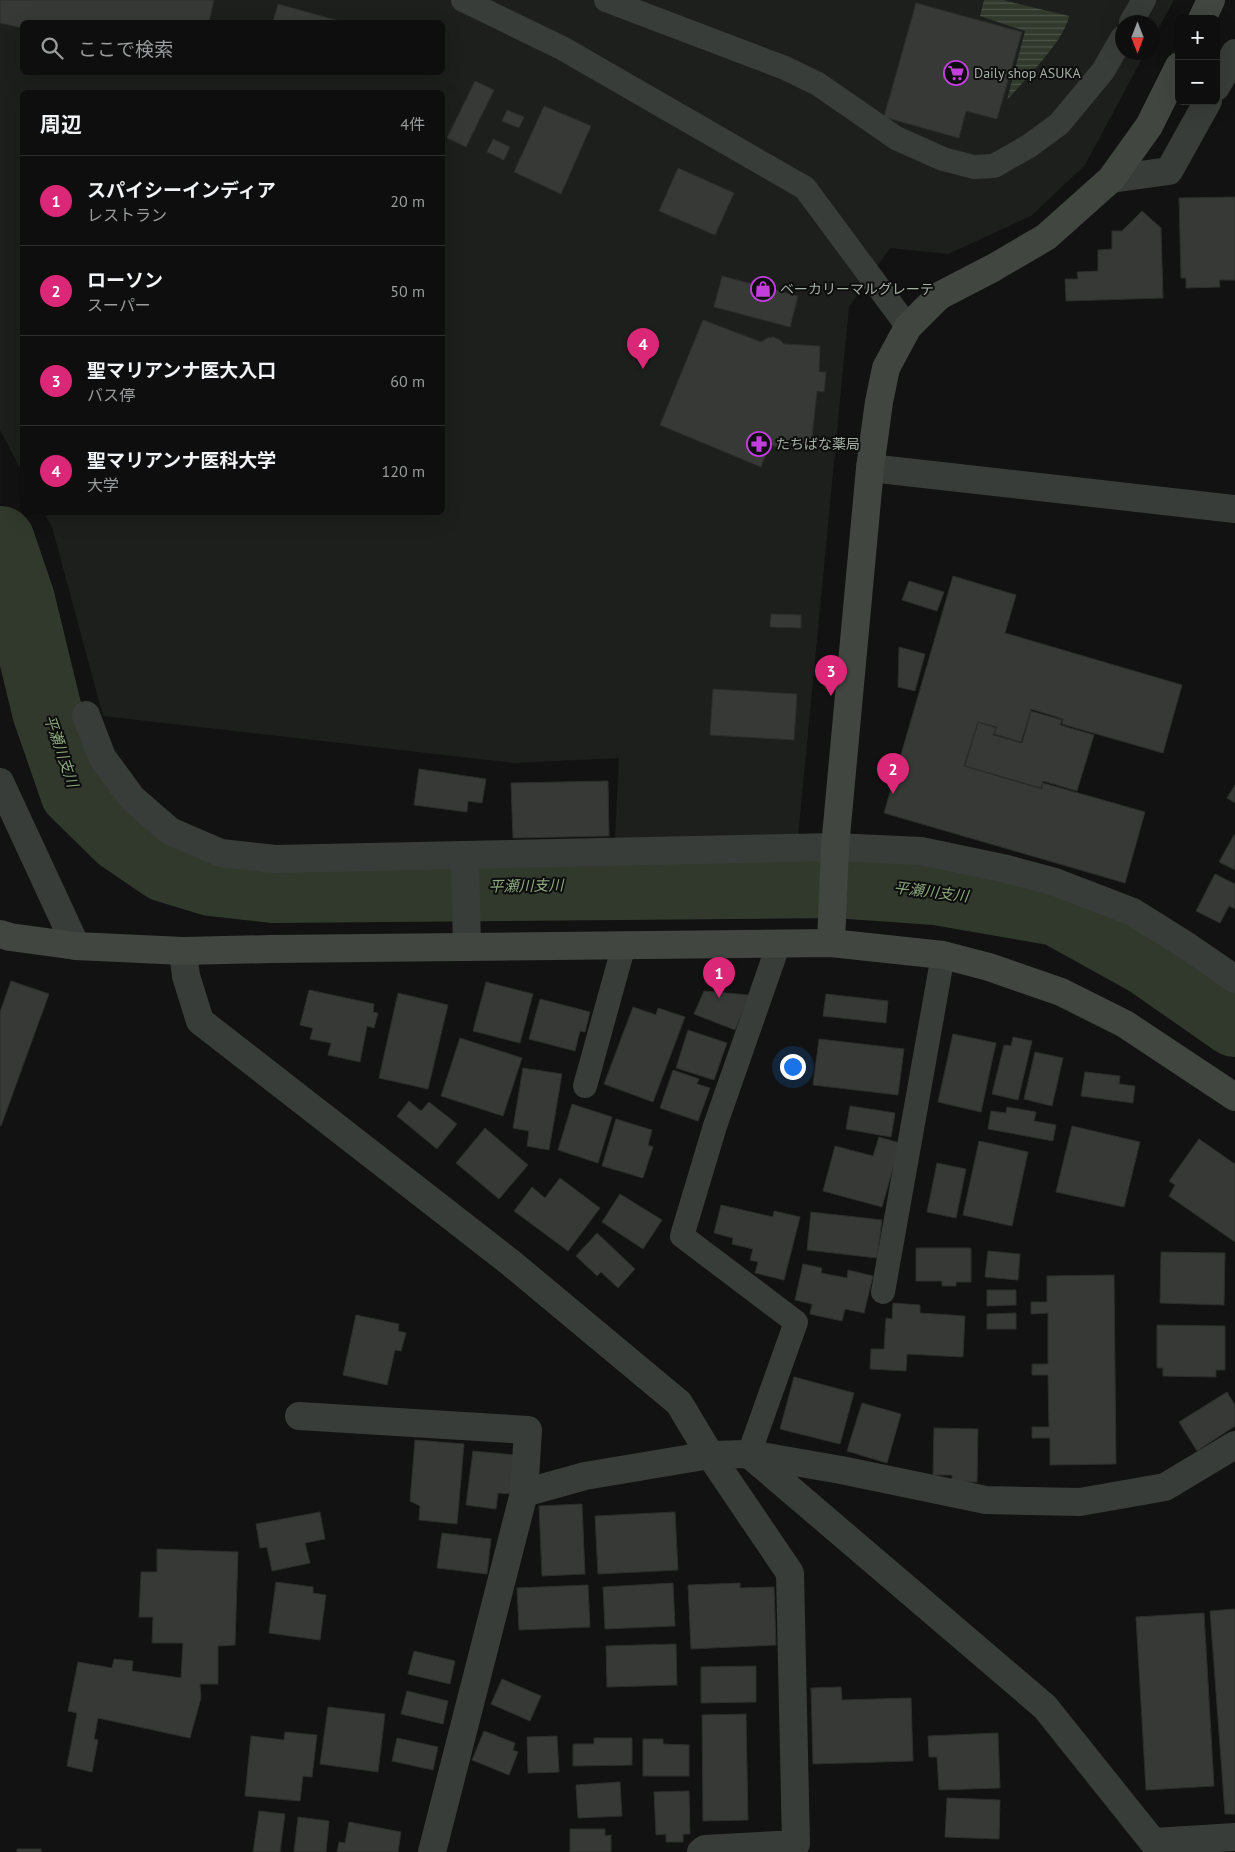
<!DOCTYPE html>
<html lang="ja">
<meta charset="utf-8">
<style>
:root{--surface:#0d0e0d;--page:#161716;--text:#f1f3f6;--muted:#9a9c9d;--line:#2d2e2e;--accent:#db2777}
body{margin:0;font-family:"PT Sans","Noto Sans JP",sans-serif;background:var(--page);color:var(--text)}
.controls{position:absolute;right:15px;top:15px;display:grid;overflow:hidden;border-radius:8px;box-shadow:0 5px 20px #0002}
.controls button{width:45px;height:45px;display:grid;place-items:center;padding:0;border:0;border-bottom:1px solid var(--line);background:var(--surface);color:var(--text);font:25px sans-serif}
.compass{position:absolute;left:1115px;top:15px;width:45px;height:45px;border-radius:50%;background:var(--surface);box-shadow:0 5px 20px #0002;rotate:180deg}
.you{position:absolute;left:792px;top:1066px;width:18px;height:18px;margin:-12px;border:4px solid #fff;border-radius:50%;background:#1a73e8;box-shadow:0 0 0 8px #1a73e833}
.badge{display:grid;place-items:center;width:32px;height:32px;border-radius:50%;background:var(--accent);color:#fff;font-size:16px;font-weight:700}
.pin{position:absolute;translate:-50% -41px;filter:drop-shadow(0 1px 2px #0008)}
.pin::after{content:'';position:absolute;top:26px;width:18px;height:15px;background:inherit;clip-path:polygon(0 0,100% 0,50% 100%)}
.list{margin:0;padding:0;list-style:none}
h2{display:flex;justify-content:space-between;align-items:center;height:65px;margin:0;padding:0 20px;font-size:21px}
h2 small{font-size:16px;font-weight:400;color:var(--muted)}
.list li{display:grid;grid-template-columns:32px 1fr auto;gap:15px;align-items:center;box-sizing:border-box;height:90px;padding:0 20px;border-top:1px solid var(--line)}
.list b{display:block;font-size:19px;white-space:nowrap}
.list p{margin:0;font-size:16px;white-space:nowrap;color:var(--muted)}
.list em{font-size:16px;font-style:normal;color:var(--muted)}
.icon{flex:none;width:28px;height:28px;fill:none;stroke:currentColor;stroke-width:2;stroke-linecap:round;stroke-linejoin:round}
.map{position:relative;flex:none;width:1235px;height:1852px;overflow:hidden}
.search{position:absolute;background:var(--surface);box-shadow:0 5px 20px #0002;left:20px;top:20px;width:425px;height:55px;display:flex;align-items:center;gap:12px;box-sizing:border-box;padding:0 18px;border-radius:8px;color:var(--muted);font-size:19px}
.panel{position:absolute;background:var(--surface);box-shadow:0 5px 20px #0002;left:20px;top:90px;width:425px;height:425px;border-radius:8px}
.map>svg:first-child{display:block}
.built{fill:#1d1f1d;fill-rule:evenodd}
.water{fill:url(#water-rules)}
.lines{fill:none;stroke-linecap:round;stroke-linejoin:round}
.river{stroke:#31392c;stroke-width:70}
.building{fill:#363936;stroke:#2b2e2b}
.lane{stroke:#393d39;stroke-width:24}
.street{stroke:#393d39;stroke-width:28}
.secondary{stroke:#414640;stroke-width:28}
.labels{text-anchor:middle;stroke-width:4;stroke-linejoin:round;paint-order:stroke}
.poi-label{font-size:14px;fill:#a5b1a4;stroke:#0c0d0c;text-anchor:start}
.water-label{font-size:15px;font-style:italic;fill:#8da97e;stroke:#0c0d0c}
</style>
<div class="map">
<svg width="1235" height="1852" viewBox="0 0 1235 1852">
<defs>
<pattern id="water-rules" width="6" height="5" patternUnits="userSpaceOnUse" patternTransform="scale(1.25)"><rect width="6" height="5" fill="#31392c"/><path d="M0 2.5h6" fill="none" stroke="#4c5348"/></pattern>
</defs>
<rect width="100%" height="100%" fill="#111211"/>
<path class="built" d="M0,0H1174L1153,39L1152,22H1122V52L1145,53L1085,165L1031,216L948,254L890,248L849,307L798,837L615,838L619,758L515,763L103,716L52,527L44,513L442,512V92H22V472L0,430ZM22,22H442V72H22Z"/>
<path class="water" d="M984,0H1003L1069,16C1065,40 1024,81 1007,100L1025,31L980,16Z"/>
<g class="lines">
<path class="river" d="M0,541L20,600L47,711L75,792L121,837L165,867L211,881L273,888L836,883L936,890L1057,911L1149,962L1235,1022"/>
</g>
<path class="building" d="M0,0H214L209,22H22V28L0,23Z
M916,3L1022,32L997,119L966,111L959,138L884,117Z
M278,4L343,22H273Z
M475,81L494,90L466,147L447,138Z
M544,106L591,126L561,194L514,172Z
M507,110L524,117L519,128L502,121Z
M493,139L510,147L504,160L487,152Z
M678,168L734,193L715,235L659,211Z
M1235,197V280H1219L1220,287L1186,288V278H1181L1179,198Z
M1142,211L1161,228L1163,298L1066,301L1065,279H1078L1077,272L1098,271V250L1112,249V231H1122Z
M722,276L798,296L790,327L714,307Z
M703,320L761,342L767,338L773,337L780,340L784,344L820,346L819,372H826L824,392L817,391L811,446L784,445L782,450L770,444L761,467L660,425Z
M953,576L1016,595L1005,633L1182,685L1163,753L1062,724L1063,719L1031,709L1021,742L994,734L997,727L978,722L964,766L1042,789L1043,783L1145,812L1125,883L884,813Z
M909,581L944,592L937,611L902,600Z
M771,614L801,615V628L770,627Z
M899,647L925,654L915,691L898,687Z
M713,689L797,694L794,740L710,735Z
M1031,711L1062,720L1060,725L1094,735L1077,791L1043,781L1041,788L965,766L978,722L996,728L993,735L1022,743Z
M419,769L486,779L482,803L468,801L467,812L414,805Z
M608,781L609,836L513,838L511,783Z
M1235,785V803L1227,798Z
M1234,835H1235V870L1219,862Z
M1215,874L1235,884V909L1229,906L1220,923L1196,911Z
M11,981L49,994L1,1126L0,1125V1012Z
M486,982L533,994L520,1043L473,1031Z
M309,990L374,1004L373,1012L378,1013L374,1028L367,1026L360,1062L328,1055L331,1043L310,1039L313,1028L300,1025Z
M704,991L749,995L735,1030L694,1014Z
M398,993L448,1005L428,1089L379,1078Z
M826,994L888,1001L886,1023L823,1016Z
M540,999L590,1012L585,1032L580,1031L575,1051L529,1039Z
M633,1007L656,1015L658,1008L685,1017L653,1102L604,1084Z
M688,1030L727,1043L714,1080L676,1068Z
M953,1034L996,1043L981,1112L938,1102Z
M1013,1037L1032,1041L1018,1100L992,1094L1004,1045L1011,1046Z
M460,1038L522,1058L503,1116L441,1096Z
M819,1039L904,1049L898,1095L813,1085Z
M1035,1052L1063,1058L1052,1106L1024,1099Z
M523,1068L562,1074L549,1150L527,1146L529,1131L513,1128Z
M673,1070L699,1079L697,1084L710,1088L698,1121L660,1108Z
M1085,1072L1120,1076L1119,1084L1135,1086L1133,1103L1081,1096Z
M409,1101L421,1111L429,1102L457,1124L437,1149L397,1116Z
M572,1104L612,1117L598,1163L558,1150Z
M850,1106L895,1113L891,1137L846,1129Z
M1007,1107L1036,1112L1034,1121L1056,1125L1053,1141L988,1129L991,1111L1006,1113Z
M616,1119L652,1130L648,1145L653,1147L643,1178L602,1166Z
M1072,1126L1140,1142L1124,1207L1056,1192Z
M485,1128L528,1165L499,1199L456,1163Z
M879,1137L900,1143L882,1207L823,1191L835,1146L873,1156Z
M1199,1139L1235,1164V1242L1169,1196L1175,1185L1169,1181Z
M979,1141L1028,1152L1012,1226L963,1215Z
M937,1163L966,1169L956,1218L927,1212Z
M560,1178L600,1208L568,1251L514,1211L532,1187L545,1198Z
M620,1194L662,1220L643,1249L602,1222Z
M721,1205L773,1217L774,1211L800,1217L784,1280L755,1273L758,1262L750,1260L753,1249L732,1244L733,1238L714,1233Z
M811,1212L882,1220L877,1258L807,1250Z
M597,1233L635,1269L618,1288L601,1272L597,1276L576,1256Z
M916,1248H971V1282H956V1286H942V1281H916Z
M988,1251L1020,1254L1018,1280L985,1277Z
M1161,1252L1225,1253L1224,1305L1160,1303Z
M803,1264L822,1268L821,1273L847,1278L848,1270L873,1276L864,1313L845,1309L842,1321L810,1314L812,1304L795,1300Z
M1114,1275L1116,1464L1050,1465V1438H1032V1427H1049L1048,1375H1032V1364H1048V1313L1031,1314V1302H1047V1276Z
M987,1290H1016V1305L987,1306Z
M893,1303L920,1305V1313L965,1316L963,1357L907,1354L906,1371L870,1369L871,1349H884L886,1318L892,1319Z
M1016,1313V1329H987V1314Z
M356,1315L399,1324L398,1331L406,1333L401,1351L395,1350L387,1385L343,1375Z
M1157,1325L1225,1326V1370H1216V1377L1163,1376V1368H1157Z
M794,1377L854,1393L840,1444L780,1429Z
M1227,1392L1235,1405V1426L1197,1451L1179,1422Z
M862,1403L901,1414L887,1463L847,1451Z
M934,1428L978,1429L977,1482H952V1475H933Z
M415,1440L464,1444L457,1524L419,1520L420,1506L410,1501Z
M473,1451L515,1455L511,1494L498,1493L496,1509L466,1505Z
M582,1504L585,1574L542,1576L539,1506Z
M320,1512L325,1539L305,1543L310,1563L272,1571L267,1547L260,1548L256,1524Z
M675,1512L678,1570L598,1574L595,1516Z
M442,1533L491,1539L487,1574L437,1568Z
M157,1549L238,1552L235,1645L218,1646V1684H200L201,1698L190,1738L98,1718L94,1739L98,1740L92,1772L67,1766L77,1713L68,1711L78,1662L112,1668L114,1659L133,1661L132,1671L181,1678L183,1643H152L153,1617H139L141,1572H157Z
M276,1582L313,1587V1593L326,1595L320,1640L269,1633Z
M673,1583L675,1626L605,1629L603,1587Z
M740,1583V1588L774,1587L776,1645L691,1649L688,1585Z
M588,1585L590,1627L519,1630L517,1588Z
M1235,1609V1814H1225L1210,1611Z
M1204,1613L1214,1786L1146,1790L1136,1617Z
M676,1644L677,1685L607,1687L606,1646Z
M414,1651L455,1661L450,1684L408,1674Z
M756,1666V1702L701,1703V1667Z
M502,1679L541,1696L530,1721L491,1704Z
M841,1687L842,1700L911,1698L913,1761L813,1764L811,1688Z
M407,1691L448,1701L443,1724L401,1714Z
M328,1707L385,1714L378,1772L320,1764Z
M746,1714L748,1820L703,1821L702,1715Z
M484,1731L515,1743L513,1750L518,1752L509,1775L472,1760Z
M285,1732L317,1735L312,1777L303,1776L300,1801L245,1796L251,1736L284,1740Z
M998,1733L1000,1788L939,1790L937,1757H929L928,1736Z
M557,1736L559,1772L528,1773L527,1737Z
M397,1738L438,1747L433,1770L392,1761Z
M594,1738H632V1765L573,1766V1744H594Z
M643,1739H663V1744L689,1745V1776H643Z
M620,1782L622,1816L578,1818L576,1785Z
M689,1791L690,1834H683V1842H666V1834L656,1835L654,1792Z
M947,1798L1000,1800L999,1839L945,1837Z
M259,1811L285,1814L280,1852H253Z
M298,1817L329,1821L326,1852H294Z
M349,1822L401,1832L398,1852H337L339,1842L345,1843Z
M570,1829H605V1836L611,1835V1852H570Z
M17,1849H41V1852H17Z"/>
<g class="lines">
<path class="lane" d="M463,0L562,48L805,188L908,327
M606,0L785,68L818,84L896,138L943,159L974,167L994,166L1029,146L1059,124L1103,71L1122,38
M1131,22L1144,0
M585,1086L624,945
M883,1292L943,955
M749,1454L796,1322L682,1236L715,1126L779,943"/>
<path class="street" d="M1216,87L1235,53
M1111,179L1169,171L1208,101
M870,468L1235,509
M86,715L102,757L132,798L170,831L221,853L275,859L835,847L921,851L1007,869L1055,882L1133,912L1184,944L1235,979
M0,782L76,946
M465,855L467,947
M183,951L186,976L200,1021L511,1263L679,1403L710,1455L749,1454L841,1470L986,1500L1080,1502L1165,1487L1235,1445
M299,1416L528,1430L524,1493
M750,1455L1045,1707L1161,1852
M1154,1842L1235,1837
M432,1852L524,1493L585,1476L710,1455L790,1573L796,1844L705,1849L701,1852"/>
<path class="secondary" d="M1202,19L1211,0
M0,934L10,937L76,946L183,951L271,949L831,943L943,955L989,967L1061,992L1125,1024L1235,1097
M831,943L835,847L870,468L879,402L886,368L908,327L939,296L993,268L1046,237L1111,179L1149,126L1179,66"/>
</g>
<defs>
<symbol id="supermarket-ring" viewBox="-11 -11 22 22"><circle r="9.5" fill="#0c0d0c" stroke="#c23fdc" stroke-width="1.5"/><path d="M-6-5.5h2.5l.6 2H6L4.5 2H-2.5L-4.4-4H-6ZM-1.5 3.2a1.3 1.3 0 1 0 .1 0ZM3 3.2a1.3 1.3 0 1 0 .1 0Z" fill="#c23fdc"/></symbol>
<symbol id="shop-ring" viewBox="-11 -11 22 22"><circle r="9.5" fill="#0c0d0c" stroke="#c23fdc" stroke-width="1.5"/><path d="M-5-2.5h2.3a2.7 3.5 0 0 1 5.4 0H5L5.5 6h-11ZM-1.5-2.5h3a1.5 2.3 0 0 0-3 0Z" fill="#c23fdc"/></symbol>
<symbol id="pharmacy-ring" viewBox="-11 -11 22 22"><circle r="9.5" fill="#0c0d0c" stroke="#c23fdc" stroke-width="1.5"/><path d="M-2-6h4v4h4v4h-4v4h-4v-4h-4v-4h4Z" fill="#c23fdc"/></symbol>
</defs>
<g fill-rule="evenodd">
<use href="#supermarket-ring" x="942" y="59" width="28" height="28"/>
<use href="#shop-ring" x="749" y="275" width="28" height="28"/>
<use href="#pharmacy-ring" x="745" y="430" width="28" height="28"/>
</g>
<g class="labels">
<g class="poi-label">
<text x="974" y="78">Daily shop ASUKA</text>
<text x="780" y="294">ベーカリーマルグレーテ</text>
<text x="776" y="449">たちばな薬局</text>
</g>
<g class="water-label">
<text transform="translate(61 751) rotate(71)" y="5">平瀬川支川</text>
<text transform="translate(526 886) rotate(-1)" y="5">平瀬川支川</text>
<text transform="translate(931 892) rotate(7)" y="5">平瀬川支川</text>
</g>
</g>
</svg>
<div class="controls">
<button>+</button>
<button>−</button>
</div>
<svg class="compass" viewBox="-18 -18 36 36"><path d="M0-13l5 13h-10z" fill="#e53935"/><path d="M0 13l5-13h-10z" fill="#9a9c9d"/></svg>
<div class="you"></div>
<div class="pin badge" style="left:719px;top:998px">1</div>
<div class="pin badge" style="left:893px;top:794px">2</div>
<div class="pin badge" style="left:831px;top:696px">3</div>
<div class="pin badge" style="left:643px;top:369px">4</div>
<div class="search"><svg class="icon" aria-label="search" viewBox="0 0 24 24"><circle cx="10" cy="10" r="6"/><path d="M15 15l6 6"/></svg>ここで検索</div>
<section class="panel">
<h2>周辺<small>4件</small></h2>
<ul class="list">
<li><span class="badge">1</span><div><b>スパイシーインディア</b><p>レストラン</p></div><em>20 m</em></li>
<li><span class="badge">2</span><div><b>ローソン</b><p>スーパー</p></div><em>50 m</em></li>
<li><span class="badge">3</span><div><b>聖マリアンナ医大入口</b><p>バス停</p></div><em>60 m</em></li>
<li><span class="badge">4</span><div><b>聖マリアンナ医科大学</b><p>大学</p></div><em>120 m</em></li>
</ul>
</section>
</div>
